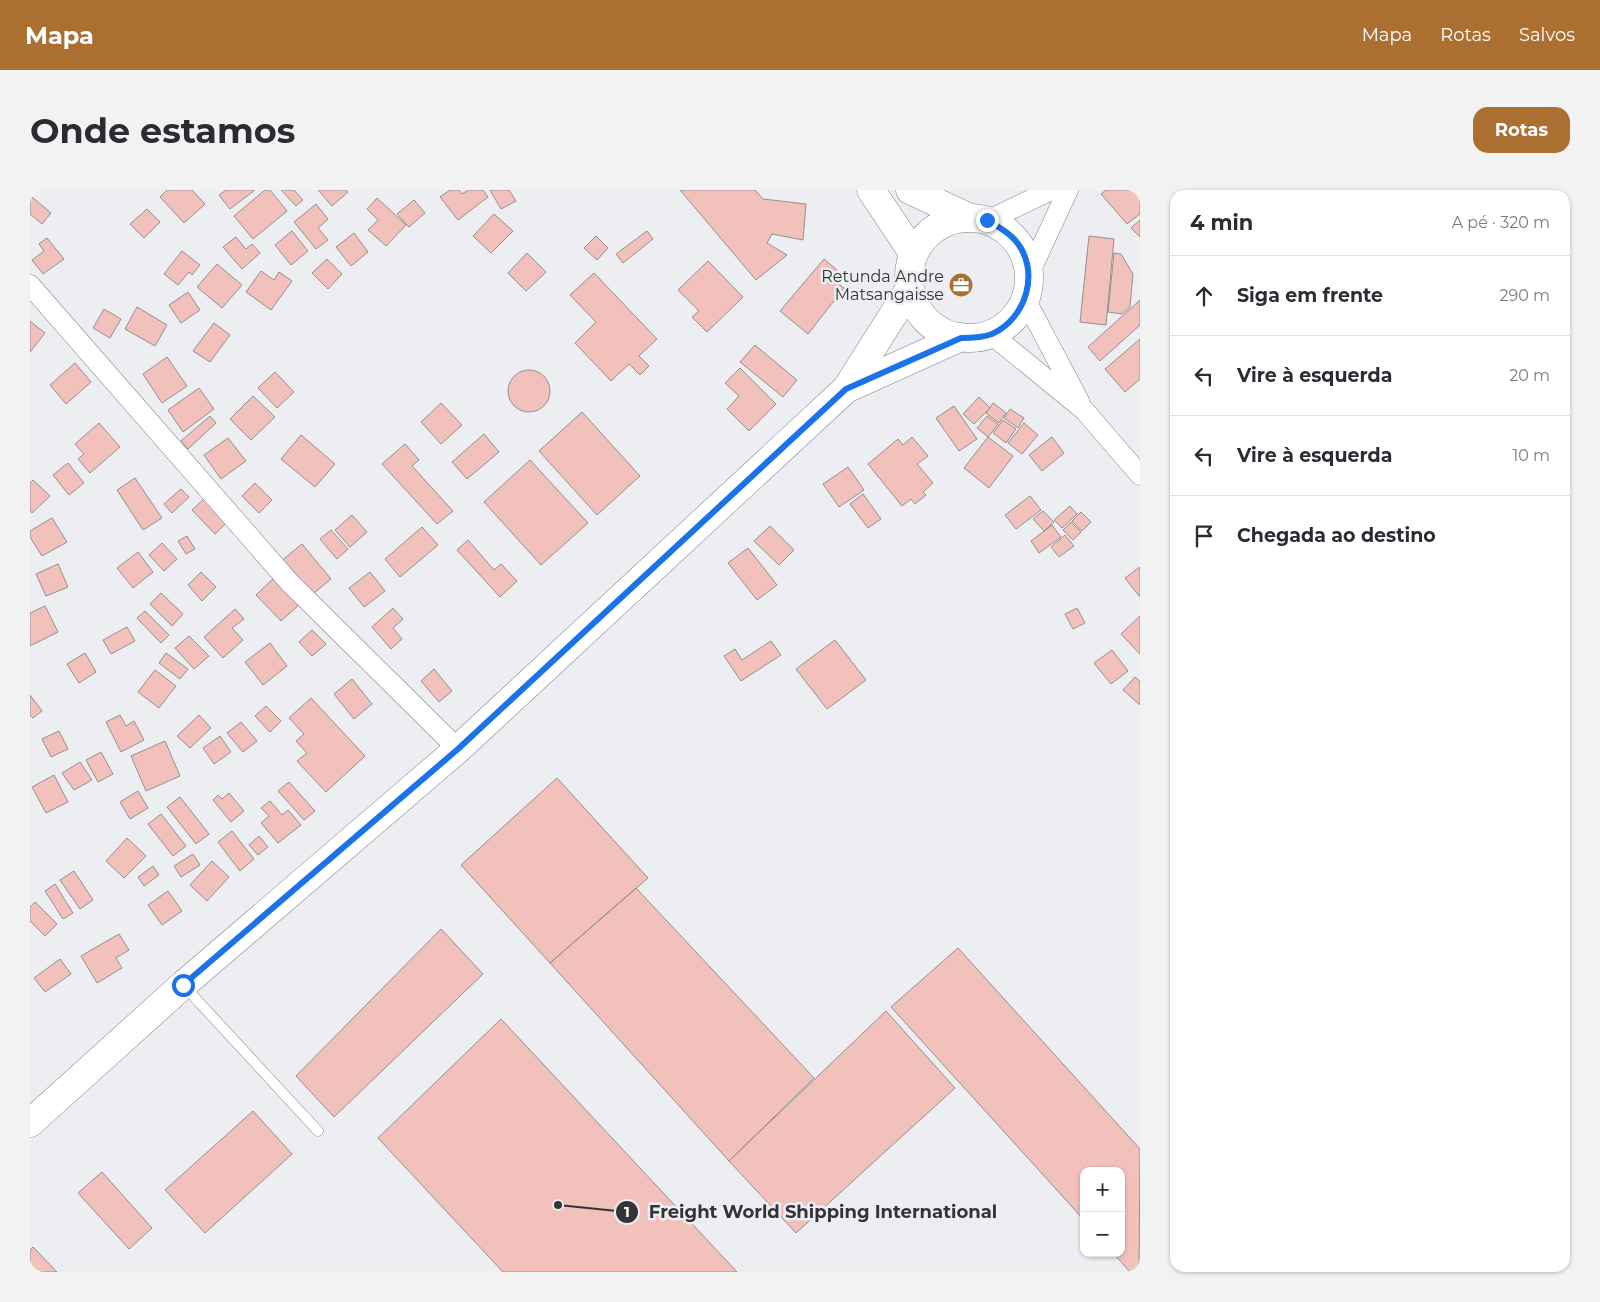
<!DOCTYPE html>
<html lang="pt">
<meta charset="utf-8">
<style>
:root{--surface:#fff;--page:#f2f2f3;--text:#2b2b33;--muted:#7c7c81;--line:#e1e1e2;--accent:#ab7031}
body{margin:0;font-family:Montserrat,sans-serif;background:var(--page);color:var(--text)}
.controls{position:absolute;right:15px;bottom:15px;display:grid;overflow:hidden;border-radius:10px;box-shadow:0 1px 4px #0004}
.controls button{width:45px;height:45px;display:grid;place-items:center;padding:0;border:0;border-bottom:1px solid var(--line);background:var(--surface);color:var(--text);font:25px sans-serif}
.stop{position:absolute;width:15px;height:15px;margin:-11px;border:4px solid #1a73e8;border-radius:50%;background:#fff}
.stop.end{background:#1a73e8;border-color:#fff;box-shadow:0 1px 5px #0008}
.list{margin:0;padding:0;list-style:none}
h2{display:flex;justify-content:space-between;align-items:center;height:65px;margin:0;padding:0 20px;font-size:21px}
h2 small{font-size:16px;font-weight:400;color:var(--muted)}
.list li{display:grid;grid-template-columns:32px 1fr auto;gap:15px;align-items:center;box-sizing:border-box;height:80px;padding:0 20px;border-top:1px solid var(--line)}
.list b{display:block;font-size:19px;white-space:nowrap}
.list em{font-size:16px;font-style:normal;color:var(--muted)}
.icon{flex:none;width:28px;height:28px;fill:none;stroke:currentColor;stroke-width:2;stroke-linecap:round;stroke-linejoin:round}
.map{position:relative;flex:none;width:1110px;height:1082px;overflow:hidden;border-radius:15px}
header{display:flex;align-items:center;gap:30px;box-sizing:border-box;height:70px;padding:0 25px;background:var(--accent);color:#fff}
header strong{font-size:24px}
nav{display:flex;gap:28px;margin-inline-start:auto;font-size:18px}
.intro{display:flex;align-items:center;justify-content:space-between;box-sizing:border-box;height:120px;padding:0 30px}
h1{margin:0;font-size:35px}
.button{padding:12px 22px;border-radius:15px;background:var(--accent);color:#fff;font-size:18px;font-weight:700}
main{display:flex;gap:30px;padding:0 30px}
aside{flex:1;background:var(--surface);border-radius:15px;box-shadow:0 1px 4px #0004}
.map>svg:first-child{display:block}
.building{fill:#f3c1bb;stroke:#938f8e}
.lines{fill:none;stroke-linecap:round;stroke-linejoin:round}
.lane-casing{stroke:#828387;stroke-width:11}
.street-casing{stroke:#828387;stroke-width:21}
.secondary-casing{stroke:#828387;stroke-width:29}
.lane{stroke:#fff;stroke-width:10}
.street{stroke:#fff;stroke-width:20}
.secondary{stroke:#fff;stroke-width:28}
.route{stroke:#1a73e8;stroke-width:6}
.labels{text-anchor:middle;stroke-width:5;stroke-linejoin:round;paint-order:stroke}
.poi-label{font-size:16px;fill:#333436;stroke:#edeef2;text-anchor:end}
.leader{fill:none;stroke:#333436;stroke-width:2}
.callout-dot{fill:#333436;stroke:#edeef2;stroke-width:2}
.mark-label{font-size:15px;text-anchor:middle;font-weight:bold;fill:#fff}
.callout-label{font-size:18px;text-anchor:middle;font-weight:bold;fill:#333436;stroke:#edeef2;stroke-width:5;stroke-linejoin:round;paint-order:stroke}
</style>
<header>
<strong>Mapa</strong>
<nav><a>Mapa</a><a>Rotas</a><a>Salvos</a></nav>
</header>
<div class="intro"><h1>Onde estamos</h1><a class="button">Rotas</a></div>
<main>
<div class="map">
<svg width="1110" height="1082" viewBox="0 0 1110 1082">
<rect width="100%" height="100%" fill="#edeef2"/>
<path class="building" d="M137,0H162L175,14L154,33L130,7Z
M196,0H225L200,19L189,5Z
M235,0H240L257,21L223,49L204,26Z
M251,0H264L273,10L266,16Z
M288,0H316L318,2L302,16Z
M420,0H429L432,4L438,0H453L458,7L428,30L410,7Z
M460,0H479L486,11L471,19Z
M650,0H725L733,9L776,14L773,50L742,44L737,53L757,65L726,90Z
M1076,0H1110V24L1097,34L1071,4Z
M2,7L21,23L12,34L0,24V9Z
M347,8L376,35L356,56L338,40L348,30L337,19Z
M384,10L395,23L379,37L367,24Z
M286,14L298,29L288,38L298,50L286,59L264,32Z
M117,19L130,32L114,48L100,34Z
M464,24L483,41L461,63L443,46Z
M1110,30V47L1101,38Z
M262,41L278,61L261,75L245,55Z
M617,41L623,49L593,73L586,64Z
M324,43L338,62L321,76L306,57Z
M566,46L578,58L567,70L554,58Z
M1059,46L1084,49L1076,135L1050,132Z
M206,47L216,59L222,54L230,63L212,79L193,57Z
M17,48L34,69L13,84L2,70L14,61L9,54Z
M152,61L170,75L162,85L159,82L148,95L134,84Z
M497,63L516,82L496,101L478,83Z
M1084,63L1091,64L1103,84L1100,117L1092,124L1078,122Z
M297,69L312,84L298,99L282,83Z
M794,69L807,80L800,87L814,98L778,144L750,121Z
M678,71L713,107L677,142L662,127L669,121L648,100Z
M187,74L212,95L192,118L167,97Z
M231,81L244,90L249,82L262,91L241,120L216,102Z
M564,83L627,149L609,166L619,176L610,185L599,174L581,191L545,153L566,132L540,105Z
M158,102L170,120L151,133L139,115Z
M1110,110V135L1070,171L1058,157Z
M107,117L137,135L125,156L95,139Z
M74,119L91,129L80,148L63,138Z
M0,131L15,143L0,162Z
M184,133L200,145L180,172L163,161Z
M1110,149V189L1095,202L1075,179Z
M725,155L767,190L753,207L710,172Z
M137,167L157,196L132,213L113,184Z
M45,173L61,192L36,214L20,195Z
M710,178L746,214L719,241L697,219L709,206L695,193Z
M478 201a21 21 0 1 1 42 0a21 21 0 1 1-42 0Z
M245,182L264,202L247,218L228,198Z
M169,198L184,219L153,242L138,220Z
M223,206L245,227L221,250L200,229Z
M949,207L960,218L944,234L933,224Z
M411,213L432,235L411,254L391,232Z
M963,213L976,223L969,233L956,223Z
M924,216L947,249L929,261L906,228Z
M980,219L994,228L988,238L974,228Z
M552,222L610,286L567,325L509,261Z
M180,226L186,233L158,259L151,251Z
M957,226L968,234L958,247L947,238Z
M973,230L986,239L976,253L963,243Z
M69,233L90,257L60,283L48,269L54,264L45,254Z
M994,233L1008,245L992,264L978,253Z
M454,244L469,262L437,289L422,272Z
M271,245L305,274L285,297L251,269Z
M882,247L898,266L887,274L903,293L893,302L896,305L885,314L881,309L872,316L838,274L868,249L873,255Z
M958,247L983,266L959,298L934,278Z
M1022,247L1034,263L1012,281L999,265Z
M198,248L216,271L191,289L174,265Z
M375,254L389,270L382,276L423,321L407,334L352,274Z
M500,270L558,333L511,375L454,312Z
M38,273L54,293L39,305L23,285Z
M818,277L834,300L809,317L793,294Z
M105,288L132,328L113,340L87,300Z
M3,290L20,306L2,323L0,320V293Z
M225,293L242,310L229,323L212,306Z
M151,299L159,307L142,323L134,314Z
M833,304L851,329L838,338L820,314Z
M1000,306L1011,320L986,339L975,325Z
M175,308L198,331L185,344L162,320Z
M1040,316L1047,324L1032,338L1024,330Z
M1013,321L1024,332L1014,341L1003,329Z
M1051,322L1061,332L1052,341L1042,331Z
M322,325L337,342L320,357L305,340Z
M22,328L37,352L12,366L0,347V341Z
M1041,332L1051,342L1043,350L1033,340Z
M1022,335L1031,347L1009,363L1001,351Z
M740,336L764,360L749,375L724,351Z
M392,337L408,355L370,387L355,369Z
M301,340L318,359L307,369L290,349Z
M1035,345L1044,356L1029,367L1021,357Z
M157,346L165,359L156,364L148,351Z
M438,350L464,380L471,374L487,391L470,407L427,360Z
M132,353L147,369L134,381L119,365Z
M272,354L301,389L279,407L250,372Z
M718,358L747,395L727,410L698,373Z
M108,362L123,382L103,398L87,378Z
M28,374L38,397L16,406L6,384Z
M1110,377V406H1109L1095,388Z
M171,382L186,397L172,411L158,395Z
M340,382L355,401L334,417L319,398Z
M244,388L270,414L251,431L226,405Z
M131,403L153,424L142,436L120,414Z
M15,416L28,442L0,456V423Z
M363,418L373,429L363,438L372,449L361,459L342,437Z
M1047,418L1055,433L1043,439L1035,424Z
M205,419L214,429L202,438L213,450L193,468L174,447Z
M115,421L139,445L131,453L107,428Z
M1110,426V464L1091,444Z
M97,437L105,451L81,464L73,450Z
M282,440L296,454L282,466L269,452Z
M159,446L179,466L164,479L145,458Z
M805,450L836,490L797,519L766,479Z
M741,451L751,465L711,491L694,466L705,459L712,470Z
M240,453L257,476L233,495L215,472Z
M1082,460L1098,481L1081,494L1064,473Z
M55,463L66,482L49,493L37,474Z
M136,463L158,479L150,489L129,473Z
M404,479L422,501L409,512L391,491Z
M125,480L146,496L129,518L108,502Z
M1105,487L1110,491V515L1093,500Z
M322,489L342,514L324,529L304,504Z
M0,505L12,521L3,528L0,525Z
M281,508L335,566L296,602L267,571L277,563L266,551L274,544L259,528Z
M236,516L251,531L240,542L225,526Z
M90,525L96,536L104,531L114,550L91,562L76,532Z
M169,525L181,538L160,558L147,546Z
M211,532L227,551L213,562L197,543Z
M29,541L38,559L21,567L12,549Z
M190,546L201,562L184,574L173,558Z
M135,551L150,586L116,601L101,566Z
M71,562L83,584L68,592L56,570Z
M50,572L62,590L44,600L32,583Z
M24,585L38,612L16,623L2,597Z
M527,588L618,688L520,773L431,675Z
M259,592L285,621L274,630L248,601Z
M108,601L118,618L100,629L90,612Z
M199,603L214,621L201,632L183,610L188,605L192,609Z
M150,607L179,644L166,654L137,617Z
M240,611L252,625L258,620L271,635L248,653L231,633L239,626L231,618Z
M131,624L156,656L143,666L118,634Z
M202,641L224,669L210,681L188,652Z
M229,646L238,657L228,665L219,655Z
M97,648L116,666L94,688L76,671Z
M163,664L170,675L151,687L144,676Z
M182,671L199,687L177,711L160,695Z
M123,676L129,685L114,696L108,687Z
M44,681L63,710L50,719L30,690Z
M25,694L43,723L33,729L15,701Z
M606,698L784,888L699,971L520,773Z
M138,701L152,721L132,735L118,715Z
M5,712L27,734L15,746L0,731V717Z
M411,739L453,784L304,927L266,886Z
M89,744L99,760L86,768L92,778L67,793L51,766Z
M928,758L1110,959L1109,1082H1100L1083,1063H1091V981H1054V1030L861,817Z
M30,769L41,784L15,802L4,788Z
M856,821L925,898L766,1043L699,971Z
M471,829L707,1082H473L348,948Z
M223,921L262,964L175,1043L135,1000Z
M72,982L122,1038L99,1059L48,1003Z
M3,1057L27,1082H0V1060Z"/>
<g class="lines">
<defs>
<path id="lane" d="M154,796L288,941"/>
<path id="street" d="M957,31L1021,0
M999,84L1038,0
M0,95L260,393L428,559
M995,109L1049,211
M961,144L1054,220L1110,285"/>
<path id="secondary" d="M841,0L883,63
M880,0L938,27
M879 88a60 60 0 1 1 120 0a60 60 0 1 1-120 0Z
M816,199L931,147
M0,933L153,795L428,559L816,199L879,100"/>
</defs>
<use href="#lane" class="lane-casing"/>
<use href="#street" class="street-casing"/>
<use href="#secondary" class="secondary-casing"/>
<use href="#lane" class="lane"/>
<use href="#street" class="street"/>
<use href="#secondary" class="secondary"/>
</g>
<g class="lines">
<path class="route" d="M153,795L428,559L816,199L931,148C941,148 952,148 962,144C997,128 1011,80 985,50C977,41 967,36 957,30"/>
</g>
<defs>
<symbol id="office-disc" viewBox="-11 -11 22 22"><circle r="9.5" fill="#ab7031" stroke="#edeef2"/><path d="M-6-3h4V-5.5h4V-3h4V5H-6ZM-1-4.5V-3h2v-1.5ZM-6 0V1H6V0Z" fill="#fff"/></symbol>
</defs>
<g fill-rule="evenodd">
<use href="#office-disc" x="917" y="81" width="28" height="28"/>
</g>
<g class="labels">
<g class="poi-label">
<text x="914" y="92">Retunda Andre<tspan x="914" dy="18">Matsangaisse</tspan></text>
</g>
</g>
<path class="leader" d="M528 1015L597 1022"/>
<g class="callout-dot">
<circle cx="528" cy="1015" r="5"/>
<circle cx="597" cy="1022" r="12"/>
</g>
<g class="mark-label">
<text x="597" y="1027">1</text>
</g>
<g class="callout-label">
<text x="793" y="1028">Freight World Shipping International</text>
</g>
</svg>
<div class="controls">
<button>+</button>
<button>−</button>
</div>
<div class="stop" style="left:153px;top:795px"></div>
<div class="stop end" style="left:957px;top:30px"></div>
</div>
<aside>
<h2>4 min<small>A pé · 320 m</small></h2>
<ul class="list">
<li><svg class="icon" aria-label="ahead" viewBox="0 0 24 24"><path d="M12 20V5M6 11l6-6 6 6"/></svg><div><b>Siga em frente</b></div><em>290 m</em></li>
<li><svg class="icon" aria-label="left" viewBox="0 0 24 24"><path d="M17 20v-9H6M10 6l-5 5 5 5"/></svg><div><b>Vire à esquerda</b></div><em>20 m</em></li>
<li><svg class="icon" aria-label="left" viewBox="0 0 24 24"><path d="M17 20v-9H6M10 6l-5 5 5 5"/></svg><div><b>Vire à esquerda</b></div><em>10 m</em></li>
<li><svg class="icon" aria-label="arrive" viewBox="0 0 24 24"><path d="M6 21V4h12l-3 4 3 4H6"/></svg><div><b>Chegada ao destino</b></div></li>
</ul>
</aside>
</main>
